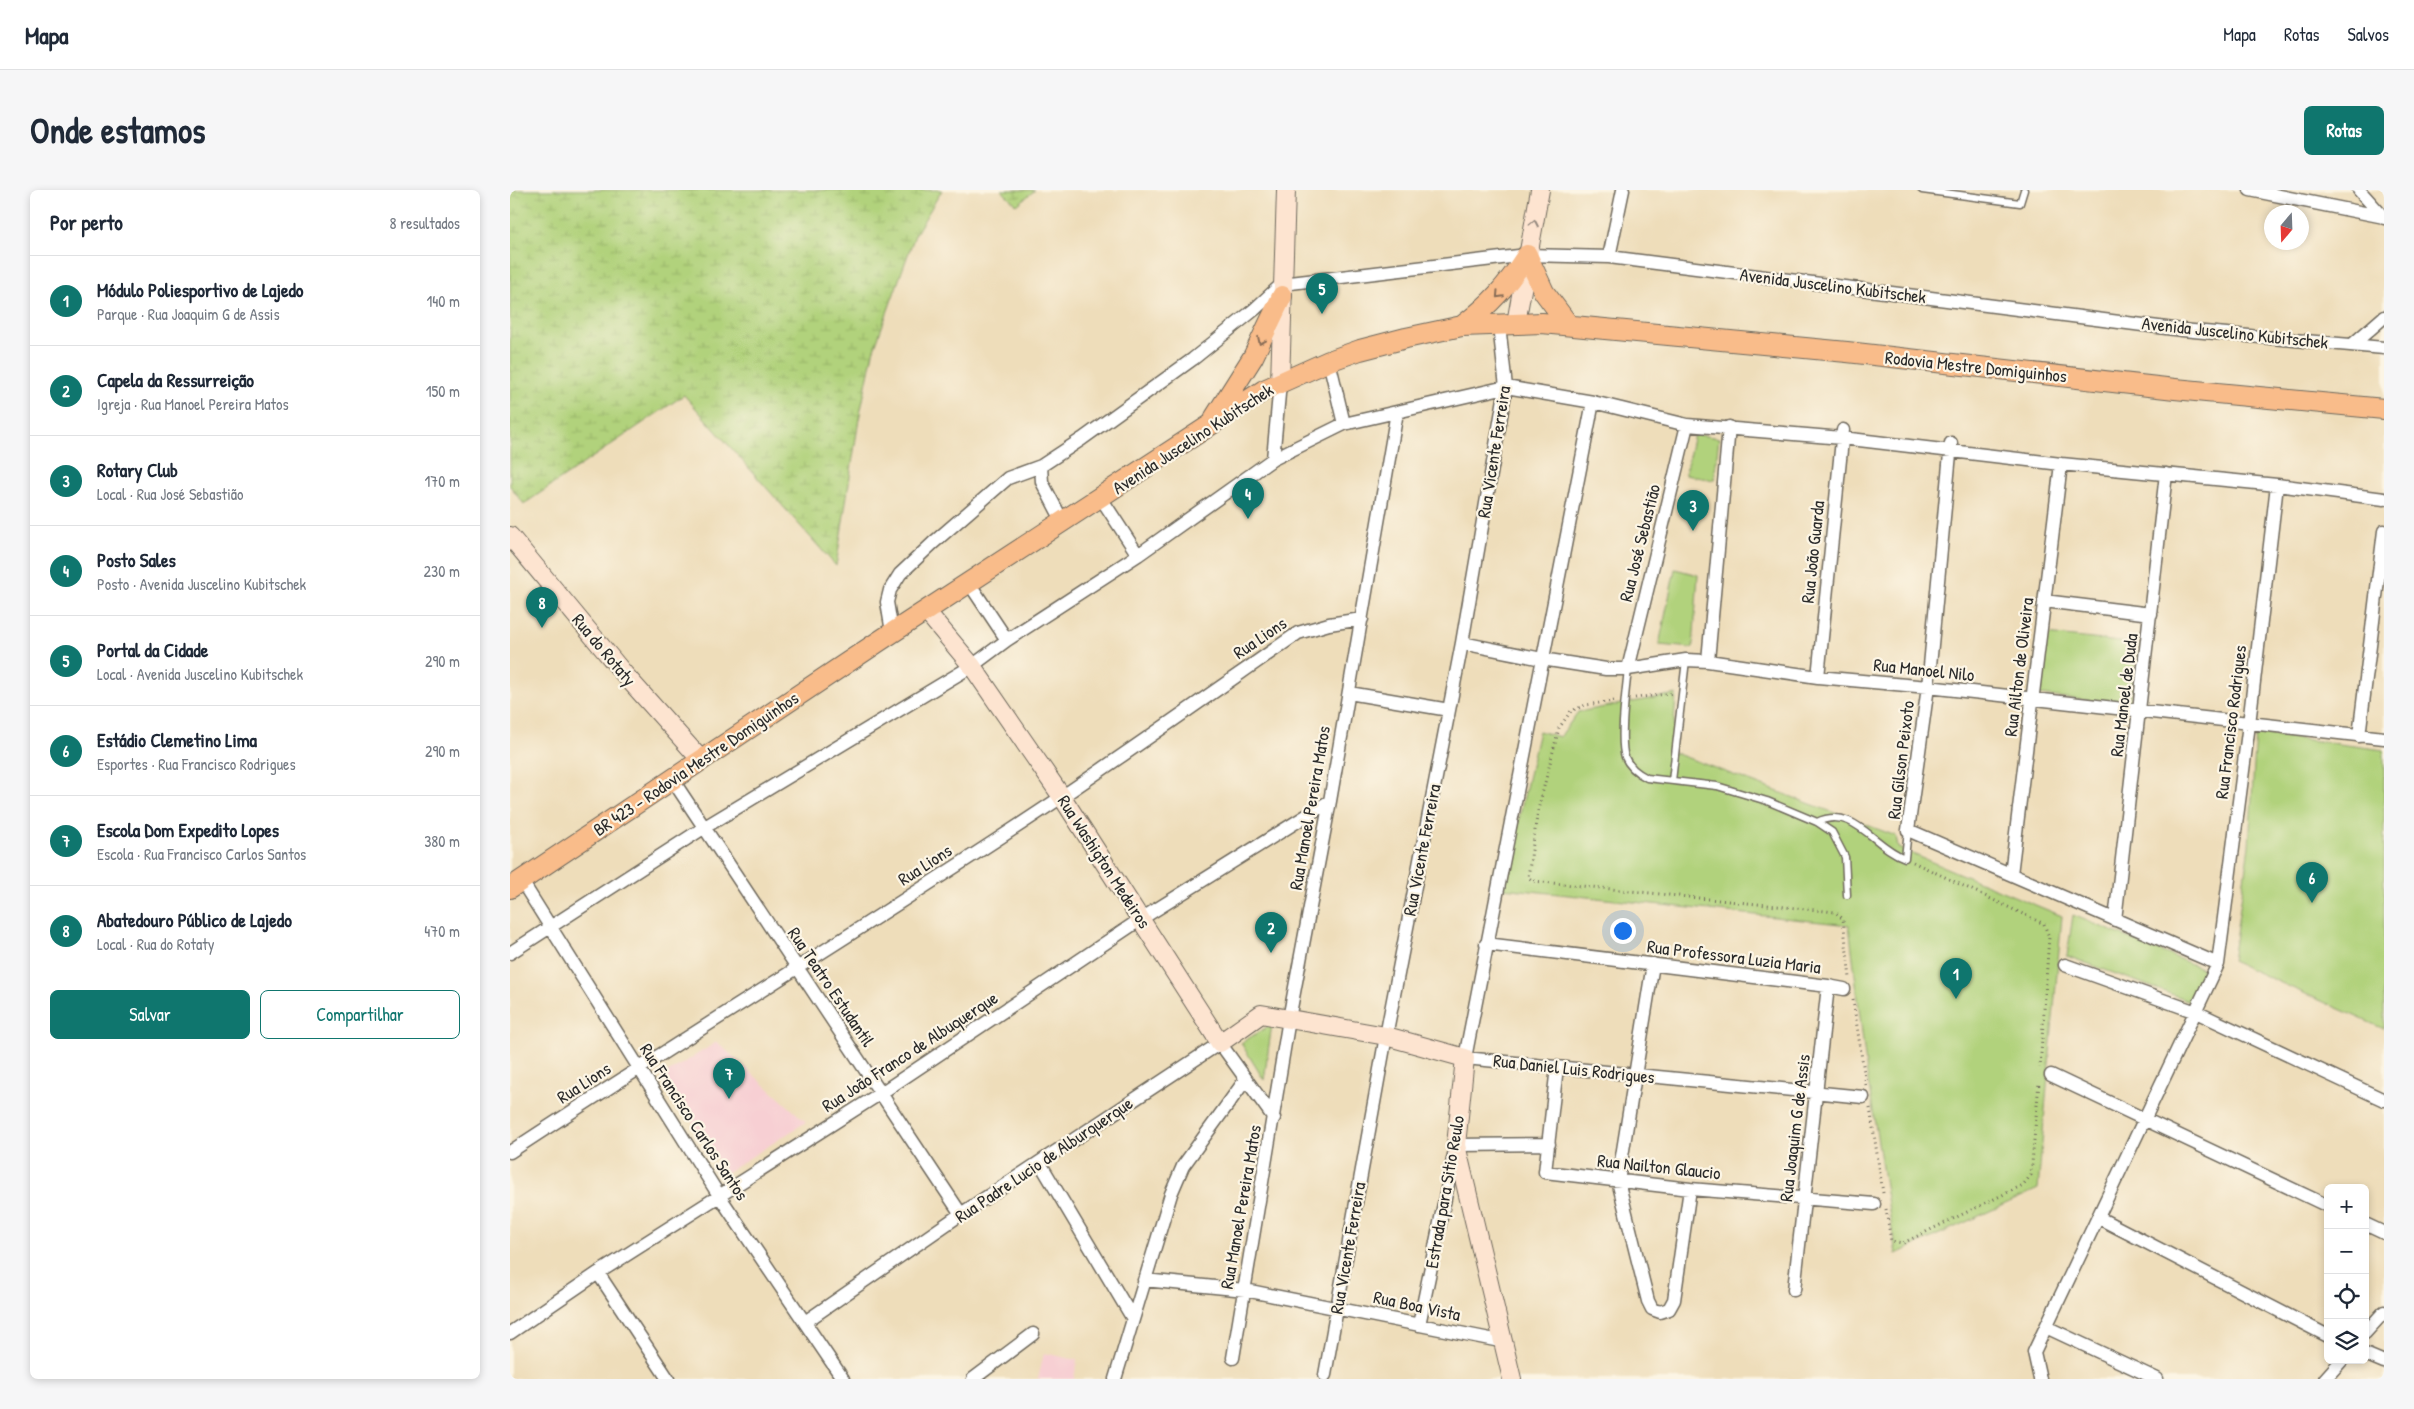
<!DOCTYPE html>
<html lang="pt">
<meta charset="utf-8">
<style>
:root{--surface:#fff;--page:#f6f6f7;--text:#1f2937;--muted:#747a83;--line:#e0e1e3;--accent:#0f766e}
body{margin:0;font-family:"Patrick Hand",sans-serif;background:var(--page);color:var(--text)}
.controls{position:absolute;right:15px;bottom:15px;display:grid;overflow:hidden;border-radius:8px;box-shadow:0 2px 8px #0003}
.controls button{width:45px;height:45px;display:grid;place-items:center;padding:0;border:0;border-bottom:1px solid var(--line);background:var(--surface);color:var(--text);font:25px sans-serif}
.compass{position:absolute;left:1754px;top:15px;width:45px;height:45px;border-radius:50%;background:var(--surface);box-shadow:0 2px 8px #0003;rotate:199deg}
.you{position:absolute;left:1112px;top:740px;width:18px;height:18px;margin:-12px;border:4px solid #fff;border-radius:50%;background:#1a73e8;box-shadow:0 0 0 8px #1a73e833}
.badge{display:grid;place-items:center;width:32px;height:32px;border-radius:50%;background:var(--accent);color:#fff;font-size:16px;font-weight:700}
.pin{position:absolute;translate:-50% -41px;filter:drop-shadow(0 1px 2px #0008)}
.pin::after{content:'';position:absolute;top:26px;width:18px;height:15px;background:inherit;clip-path:polygon(0 0,100% 0,50% 100%)}
.list{margin:0;padding:0;list-style:none}
h2{display:flex;justify-content:space-between;align-items:center;height:65px;margin:0;padding:0 20px;font-size:21px}
h2 small{font-size:16px;font-weight:400;color:var(--muted)}
.list li{display:grid;grid-template-columns:32px 1fr auto;gap:15px;align-items:center;box-sizing:border-box;height:90px;padding:0 20px;border-top:1px solid var(--line)}
.list b{display:block;font-size:19px;white-space:nowrap}
.list p{margin:0;font-size:16px;white-space:nowrap;color:var(--muted)}
.list em{font-size:16px;font-style:normal;color:var(--muted)}
.actions{display:flex;gap:10px;padding:15px 20px}
.actions a{flex:1;padding:11px 0;border:1px solid var(--accent);border-radius:8px;text-align:center;font-size:18px;color:var(--accent)}
.actions .main{background:var(--accent);color:#fff}
.icon{flex:none;width:28px;height:28px;fill:none;stroke:currentColor;stroke-width:2;stroke-linecap:round;stroke-linejoin:round}
.map{position:relative;flex:none;width:1874px;height:1189px;overflow:hidden;border-radius:8px}
header{display:flex;align-items:center;gap:30px;box-sizing:border-box;height:70px;padding:0 25px;background:var(--surface);border-bottom:1px solid var(--line)}
header strong{font-size:24px}
nav{display:flex;gap:28px;margin-inline-start:auto;font-size:18px}
.intro{display:flex;align-items:center;justify-content:space-between;box-sizing:border-box;height:120px;padding:0 30px}
h1{margin:0;font-size:35px}
.button{padding:12px 22px;border-radius:8px;background:var(--accent);color:#fff;font-size:18px;font-weight:700}
main{display:flex;gap:30px;padding:0 30px}
aside{flex:1;background:var(--surface);border-radius:8px;box-shadow:0 2px 8px #0003}
.map>svg:first-child{display:block}
.built{fill:#f7cfd3}
.green{fill:#b1d27b;stroke:#6e7e53}
.wetland{fill:url(#wetland-marsh);stroke:#6e7e53}
.lines{fill:none;stroke-linecap:round;stroke-linejoin:round}
.lane-casing{stroke:#6f695d;stroke-width:9}
.street-casing{stroke:#6f695d;stroke-width:15}
.secondary-casing{stroke:#6f695d;stroke-width:20}
.primary-casing{stroke:#6f695d;stroke-width:22}
.path{stroke:#6f695d;stroke-width:3;stroke-dasharray:1 4;stroke-linecap:butt}
.lane{stroke:#fff;stroke-width:6}
.street{stroke:#fff;stroke-width:12}
.secondary{stroke:#fde4d0;stroke-width:18}
.primary{stroke:#f9bc8a;stroke-width:20}
.oneway{stroke:#94887e}
.oneway2{stroke:#886c56}
.labels{text-anchor:middle;stroke-width:4.5;stroke-linejoin:round;paint-order:stroke}
.street-label{font-size:18px;fill:#2b2b2b;stroke:#fcf5e5}
</style>
<header>
<strong>Mapa</strong>
<nav><a>Mapa</a><a>Rotas</a><a>Salvos</a></nav>
</header>
<div class="intro"><h1>Onde estamos</h1><a class="button">Rotas</a></div>
<main>
<aside>
<h2>Por perto<small>8 resultados</small></h2>
<ul class="list">
<li><span class="badge">1</span><div><b>Módulo Poliesportivo de Lajedo</b><p>Parque · Rua Joaquim G de Assis</p></div><em>140 m</em></li>
<li><span class="badge">2</span><div><b>Capela da Ressurreição</b><p>Igreja · Rua Manoel Pereira Matos</p></div><em>150 m</em></li>
<li><span class="badge">3</span><div><b>Rotary Club</b><p>Local · Rua José Sebastião</p></div><em>170 m</em></li>
<li><span class="badge">4</span><div><b>Posto Sales</b><p>Posto · Avenida Juscelino Kubitschek</p></div><em>230 m</em></li>
<li><span class="badge">5</span><div><b>Portal da Cidade</b><p>Local · Avenida Juscelino Kubitschek</p></div><em>290 m</em></li>
<li><span class="badge">6</span><div><b>Estádio Clemetino Lima</b><p>Esportes · Rua Francisco Rodrigues</p></div><em>290 m</em></li>
<li><span class="badge">7</span><div><b>Escola Dom Expedito Lopes</b><p>Escola · Rua Francisco Carlos Santos</p></div><em>380 m</em></li>
<li><span class="badge">8</span><div><b>Abatedouro Público de Lajedo</b><p>Local · Rua do Rotaty</p></div><em>470 m</em></li>
</ul>
<div class="actions"><a class="main">Salvar</a><a>Compartilhar</a></div>
</aside>
<div class="map">
<svg width="1874" height="1189" viewBox="0 0 1874 1189">
<defs>
<pattern id="wetland-marsh" width="20" height="14" patternUnits="userSpaceOnUse" patternTransform="scale(1.25)"><rect width="20" height="14" fill="#b1d27b"/><path d="M1 5h8M5 5V1M11 12h8M15 12V8" fill="none" stroke="#98b46a"/></pattern>
</defs>
<rect width="100%" height="100%" fill="#fcf5e5"/>
<filter id="ink" filterUnits="userSpaceOnUse"><feTurbulence type="fractalNoise" baseFrequency=".02" numOctaves="2"/><feDisplacementMap in="SourceGraphic" scale="10" xChannelSelector="R" yChannelSelector="G"/><feConvolveMatrix kernelMatrix="1 2 1 2 8 2 1 2 1" color-interpolation-filters="sRGB"/></filter>
<filter id="wash" filterUnits="userSpaceOnUse"><feTurbulence type="fractalNoise" baseFrequency=".0096" numOctaves="4" result="noise"/><feDisplacementMap in="SourceGraphic" scale="20" xChannelSelector="R" yChannelSelector="G"/><feGaussianBlur stdDeviation="1.12" result="paint"/><feColorMatrix in="noise" values="0 0 0 0 0 0 0 0 0 0 0 0 0 0 0 0 0 1.4 0 .05"/><feComposite in="paint" operator="in"/></filter>
<g filter="url(#wash)">
<rect width="100%" height="100%" fill="#eeddba"/>
<path class="built" d="M207,852L296,932L216,983L152,886Z
M534,1163L567,1170L564,1189H528Z"/>
<path class="green" d="M1184,244L1209,248L1204,290L1175,285Z
M1165,379L1188,385L1183,458L1149,455Z
M1536,444L1629,454L1619,515L1529,505Z
M1166,504L1162,562L1386,646L1388,658L1552,726L1528,999L1386,1064L1357,884L1339,735L993,698L1029,541L1050,547L1068,522Z
M1746,543L1874,560V839L1722,771L1739,656Z
M1563,725L1696,780L1680,811L1557,766Z
M762,834L754,890L731,853Z"/>
<path class="wetland" d="M0,0H432L405,45L363,162L349,229L326,376L174,205L14,314L0,296Z
M491,0H525L507,15Z"/>
</g>
<g filter="url(#ink)">
<g class="lines">
<defs>
<path id="lane" d="M1412,0L1510,13L1514,0
M1118,479C1116,499 1109,550 1115,567C1119,577 1127,583 1137,588L1207,596L1257,611L1307,632L1322,642L1335,667L1337,705
M1162,591L1176,470
M1307,632C1345,615 1363,657 1395,668L1398,640"/>
<path id="street" d="M1740,0L1874,27
M1849,0L1874,28
M1099,67L1113,0
M1842,155L1874,127
M819,171L834,234
M1083,212L955,868L1353,907
M1441,253L1418,497L1398,640L1708,774
M763,269L770,193
M531,276L532,292L553,332
M591,308L628,365
M459,393L497,450
M1534,411L1641,424
M382,442L377,412L380,400L390,384L423,353L498,288L531,276L572,249L683,169L745,119L772,94L1017,65L1099,67L1672,140L1874,158
M952,453L1032,469L1096,479H1118L1176,470L1198,471L1308,487L1418,497L1874,548
M1198,471L1219,237
M1118,479L1177,235
M1308,487L1333,240
M839,503L939,520
M1849,546L1874,341
M162,589L451,1024
M1501,684L1551,274
M11,690L210,1007L333,1189
M1605,730L1656,284
M976,754L1318,796
M0,763L195,637L462,476L497,450L628,365L763,269L834,234L996,197L1083,212L1177,235L1332,248L1551,274L1767,295L1874,309
M1143,774L1108,991L1138,1111L1142,1119L1150,1122L1159,1119L1164,1110L1180,999
M1555,775L1686,822L1874,910
M1047,877L1035,982L1180,999L1364,1014
M1541,885L1818,1016
M0,962C182,842 369,729 550,608C630,554 709,498 788,443L819,434L852,429
M530,973L623,1129
M1589,1028L1818,1146
M1855,1034L1874,1043
M88,1083L158,1189
M634,1090L735,1100L995,1152
M1284,1100L1318,796L1334,799
M295,1132L451,1024L710,853L764,928
M909,1135L946,955L1039,954
M1536,1137L1647,1189
M0,1143L88,1083L371,903L631,729L820,611
M1855,1143L1874,1122
M1855,1164L1874,1172
M723,1168L779,829L820,611L887,222
M815,1185L876,846L952,453L996,197L989,135
M463,1189L523,1144
M605,1189L661,1004L673,976L736,889
M1530,1189L1524,1162L1708,774L1739,534L1767,295
M1815,1189L1832,1170"/>
<path id="secondary" d="M1006,133L1030,0
M770,193L776,0
M0,346L115,485L192,571
M416,421L462,476L552,607L710,853L751,824L876,846L955,868L946,955L1002,1189"/>
<path id="primary" d="M1017,65L1034,102L1058,134
M952,136C981,114 997,96 1017,65
M705,227L743,167L772,106
M0,698L371,450L754,200L819,171L850,160L896,148L952,136L1032,133L1337,162L1665,199L1874,219"/>
</defs>
<use href="#lane" class="lane-casing"/>
<use href="#street" class="street-casing"/>
<use href="#secondary" class="secondary-casing"/>
<use href="#primary" class="primary-casing"/>
<path class="path" d="M1125,508L1164,503
M1104,511L1076,515L1061,521L1049,538L1028,620L1018,687L1023,691L1325,722L1333,729L1340,788
M1403,672L1534,734L1539,747L1530,878
M1343,810L1356,895
M1360,918L1373,1003
M1376,1019L1381,1051L1393,1053L1513,995L1521,985L1529,892"/>
<use href="#lane" class="lane"/>
<use href="#street" class="street"/>
<use href="#secondary" class="secondary"/>
<use href="#primary" class="primary"/>
</g>
<defs><path id="oneway-chevron" d="M-2-3.5L2.5 0L-2 3.5" fill="none" stroke-width="1.6" stroke-linecap="round" stroke-linejoin="round" transform="scale(1.25)"/></defs>
<use class="oneway" href="#oneway-chevron" transform="translate(1024 33) rotate(-79)"/>
<g class="oneway2">
<use href="#oneway-chevron" transform="translate(989 105) rotate(133)"/>
<use href="#oneway-chevron" transform="translate(751 151) rotate(115)"/>
</g>
</g>
<g class="labels">
<g class="street-label">
<text transform="translate(1323 96) rotate(7)" y="6">Avenida Juscelino Kubitschek</text>
<text transform="translate(1725 143) rotate(6)" y="6">Avenida Juscelino Kubitschek</text>
<text transform="translate(1466 177) rotate(6)" y="6">Rodovia Mestre Domiguinhos</text>
<text transform="translate(683 249) rotate(-33)" y="6">Avenida Juscelino Kubitschek</text>
<text transform="translate(984 262) rotate(-81)" y="6">Rua Vicente Ferreira</text>
<text transform="translate(1130 353) rotate(-76)" y="6">Rua José Sebastião</text>
<text transform="translate(1303 362) rotate(-84)" y="6">Rua João Guarda</text>
<text transform="translate(750 448) rotate(-34)" y="6">Rua Lions</text>
<text transform="translate(94 460) rotate(50)" y="6">Rua do Rotaty</text>
<text transform="translate(1509 477) rotate(-83)" y="6">Rua Ailton de Oliveira</text>
<text transform="translate(1414 480) rotate(6)" y="6">Rua Manoel Nilo</text>
<text transform="translate(1614 505) rotate(-83)" y="6">Rua Manoel de Duda</text>
<text transform="translate(1721 532) rotate(-83)" y="6">Rua Francisco Rodrigues</text>
<text transform="translate(1391 570) rotate(-83)" y="6">Rua Gilson Peixoto</text>
<text transform="translate(186 574) rotate(-34)" y="6">BR 423 - Rodovia Mestre Domiguinhos</text>
<text transform="translate(800 618) rotate(-80)" y="6">Rua Manoel Pereira Matos</text>
<text transform="translate(912 660) rotate(-79)" y="6">Rua Vicente Ferreira</text>
<text transform="translate(594 672) rotate(57)" y="6">Rua Washigton Medeiros</text>
<text transform="translate(415 675) rotate(-33)" y="6">Rua Lions</text>
<text transform="translate(1224 767) rotate(7)" y="6">Rua Professora Luzia Maria</text>
<text transform="translate(321 797) rotate(56)" y="6">Rua Teatro Estudantil</text>
<text transform="translate(400 862) rotate(-33)" y="6">Rua João Franco de Albuquerque</text>
<text transform="translate(1064 879) rotate(6)" y="6">Rua Daniel Luis Rodrigues</text>
<text transform="translate(74 893) rotate(-33)" y="6">Rua Lions</text>
<text transform="translate(184 932) rotate(57)" y="6">Rua Francisco Carlos Santos</text>
<text transform="translate(1285 938) rotate(-83)" y="6">Rua Joaquim G de Assis</text>
<text transform="translate(534 970) rotate(-34)" y="6">Rua Padre Lucio de Alburquerque</text>
<text transform="translate(1149 977) rotate(6)" y="6">Rua Nailton Glaucio</text>
<text transform="translate(935 1002) rotate(-80)" y="6">Estrada para Sitio Reulo</text>
<text transform="translate(731 1017) rotate(-80)" y="6">Rua Manoel Pereira Matos</text>
<text transform="translate(838 1058) rotate(-80)" y="6">Rua Vicente Ferreira</text>
<text transform="translate(907 1116) rotate(12)" y="6">Rua Boa Vista</text>
</g>
</g>
</svg>
<div class="controls">
<button>+</button>
<button>−</button>
<button><svg class="icon" aria-label="locate" viewBox="0 0 24 24"><circle cx="12" cy="12" r="6"/><path d="M12 2v4M12 18v4M2 12h4M18 12h4"/></svg></button>
<button><svg class="icon" aria-label="layers" viewBox="0 0 24 24"><path d="M12 4l9 5-9 5-9-5zM3 14l9 5 9-5"/></svg></button>
</div>
<svg class="compass" viewBox="-18 -18 36 36"><path d="M0-13l5 13h-10z" fill="#e53935"/><path d="M0 13l5-13h-10z" fill="#747a83"/></svg>
<div class="you"></div>
<div class="pin badge" style="left:1446px;top:809px">1</div>
<div class="pin badge" style="left:761px;top:763px">2</div>
<div class="pin badge" style="left:1183px;top:341px">3</div>
<div class="pin badge" style="left:738px;top:329px">4</div>
<div class="pin badge" style="left:812px;top:124px">5</div>
<div class="pin badge" style="left:1802px;top:713px">6</div>
<div class="pin badge" style="left:219px;top:909px">7</div>
<div class="pin badge" style="left:32px;top:438px">8</div>
</div>
</main>
